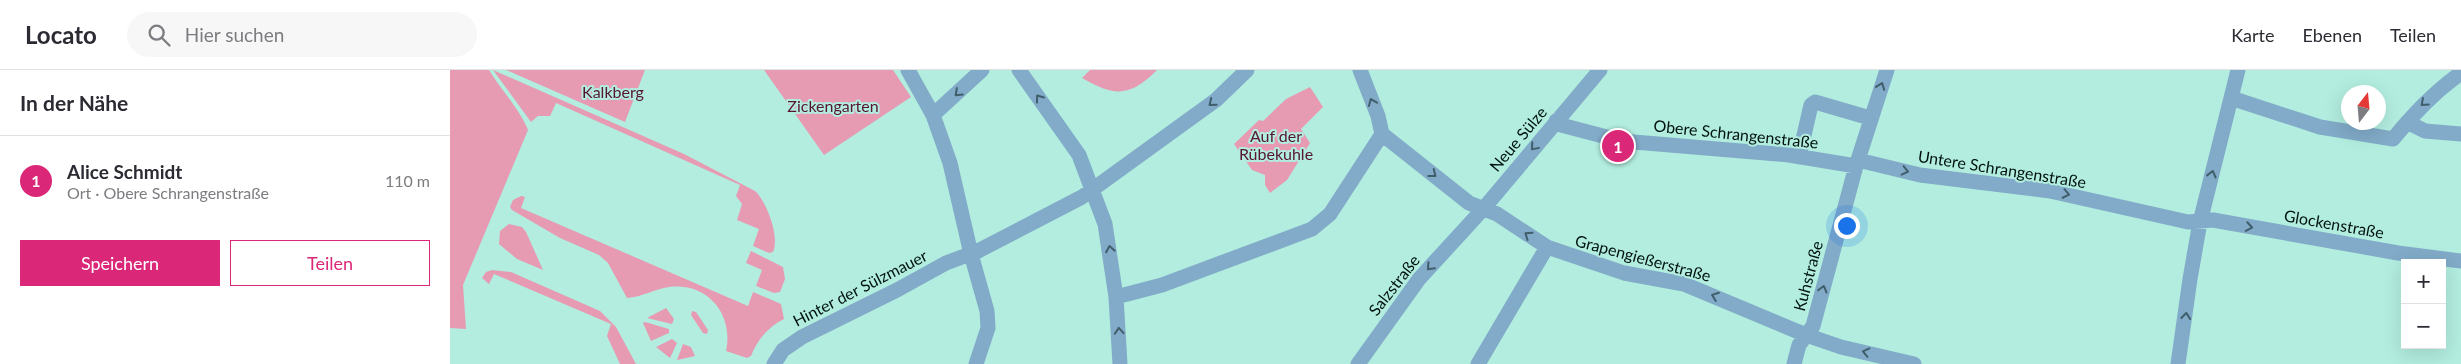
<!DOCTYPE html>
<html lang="de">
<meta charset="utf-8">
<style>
:root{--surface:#fff;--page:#f7f7f7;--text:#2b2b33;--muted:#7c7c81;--line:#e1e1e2;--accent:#db2777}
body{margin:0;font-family:Lato,sans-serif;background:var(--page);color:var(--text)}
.controls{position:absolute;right:15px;bottom:15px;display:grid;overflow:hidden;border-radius:0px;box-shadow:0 5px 20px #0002}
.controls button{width:45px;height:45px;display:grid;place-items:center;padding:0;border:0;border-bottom:1px solid var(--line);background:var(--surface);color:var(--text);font:25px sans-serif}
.compass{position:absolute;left:1891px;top:15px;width:45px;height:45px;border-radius:50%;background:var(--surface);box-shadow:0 5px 20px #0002;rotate:16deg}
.you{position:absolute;left:1396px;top:155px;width:18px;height:18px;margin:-12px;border:4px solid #fff;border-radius:50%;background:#1a73e8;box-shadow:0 0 0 8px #1a73e833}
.badge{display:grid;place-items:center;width:32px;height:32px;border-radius:50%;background:var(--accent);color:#fff;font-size:16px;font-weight:700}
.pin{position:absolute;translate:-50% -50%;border:2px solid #fff;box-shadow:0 1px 5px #0006}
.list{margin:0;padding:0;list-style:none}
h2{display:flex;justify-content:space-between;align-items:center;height:65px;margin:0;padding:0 20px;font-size:21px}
h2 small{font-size:16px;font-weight:400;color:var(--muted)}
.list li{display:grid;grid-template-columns:32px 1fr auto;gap:15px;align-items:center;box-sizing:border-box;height:90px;padding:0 20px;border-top:1px solid var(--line)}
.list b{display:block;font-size:19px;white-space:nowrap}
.list p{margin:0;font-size:16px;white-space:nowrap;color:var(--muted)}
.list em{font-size:16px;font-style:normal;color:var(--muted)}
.actions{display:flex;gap:10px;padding:15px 20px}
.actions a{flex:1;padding:11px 0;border:1px solid var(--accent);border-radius:0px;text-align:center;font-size:18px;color:var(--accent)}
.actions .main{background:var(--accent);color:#fff}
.icon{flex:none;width:28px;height:28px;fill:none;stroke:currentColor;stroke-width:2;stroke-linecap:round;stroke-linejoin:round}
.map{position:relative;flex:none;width:2011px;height:294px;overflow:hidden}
header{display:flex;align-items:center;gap:30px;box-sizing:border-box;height:70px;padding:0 25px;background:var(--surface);border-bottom:1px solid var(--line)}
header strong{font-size:24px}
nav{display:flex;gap:28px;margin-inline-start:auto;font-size:18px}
.search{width:350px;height:45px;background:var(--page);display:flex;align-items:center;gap:12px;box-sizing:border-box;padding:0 18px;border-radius:28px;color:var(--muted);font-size:19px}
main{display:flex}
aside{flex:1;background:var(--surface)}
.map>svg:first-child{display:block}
.green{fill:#e69bb3}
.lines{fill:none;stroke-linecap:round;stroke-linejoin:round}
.minor{stroke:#81abc8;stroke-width:15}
.oneway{stroke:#405e6b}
.labels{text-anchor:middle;stroke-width:4;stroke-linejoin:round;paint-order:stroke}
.park-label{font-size:16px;fill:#571530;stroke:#b2eddf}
.street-label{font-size:16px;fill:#00120e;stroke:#b2eddf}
</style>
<header>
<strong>Locato</strong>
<div class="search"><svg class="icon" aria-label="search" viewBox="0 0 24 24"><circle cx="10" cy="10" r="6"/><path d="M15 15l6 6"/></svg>Hier suchen</div>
<nav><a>Karte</a><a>Ebenen</a><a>Teilen</a></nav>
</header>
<main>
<aside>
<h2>In der Nähe<small></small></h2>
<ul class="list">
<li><span class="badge">1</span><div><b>Alice Schmidt</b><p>Ort · Obere Schrangenstraße</p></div><em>110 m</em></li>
</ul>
<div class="actions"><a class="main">Speichern</a><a>Teilen</a></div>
</aside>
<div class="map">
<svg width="2011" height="294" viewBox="0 0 2011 294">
<rect width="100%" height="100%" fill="#b2eddf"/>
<path class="green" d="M0,0H39C51,20 69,38 78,60L13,215L16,259L0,258Z
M43,0L234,84L305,121C317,132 330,167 323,182L319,183L303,176L309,159L287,150L292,134L286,126L290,115L106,33L100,46H88L81,52Z
M56,0H195L175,52Z
M314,0H443L461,27L374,85Z
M640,0H707C680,27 665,27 632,8Z
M860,17L873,37L851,59L860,73L837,110L820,123L815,115V105L802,100L784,74L809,50L813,51L836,29Z
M71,126L75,127L71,138L298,236L303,222L331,234L334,249C318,257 307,270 301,286L297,288L276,281C284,245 258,212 219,217C205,219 192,227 177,228L158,193L149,185L110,168L62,140L60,137L63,130Z
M59,154L72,157L76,162L93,200L67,189L49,174L50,161Z
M301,181L333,197L335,209L330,222L324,223L306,216L312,200L296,193Z
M42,200L61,202L150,241L166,257L186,294H170L157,266L161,254L44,204L39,214L32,208L36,202Z
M216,238L224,249L222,254L197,248Z
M242,241L246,242L258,260L257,264L253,263L241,245Z
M195,252L219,259V263L201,271L193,253Z
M222,269L227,273L220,288L206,277Z
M233,274L241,277L245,286L227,290Z"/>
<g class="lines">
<path class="minor" d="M458,0L483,45L500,93L521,184L537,241L538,258L526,294
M569,0L629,85L655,154L666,227L670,294
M910,0L928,46L932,64L1019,133L1047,144L1097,177L1174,203L1234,214L1356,265L1391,277L1464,294
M1781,28L1870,57L1943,69C1964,43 1984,22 2011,3
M483,45L532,0
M1106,51L1111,55L1172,71L1339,85L1406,96
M1957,52L1975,61L2011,64
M1349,87L1361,35L1365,32L1420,48
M1408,90L1470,105L1600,121L1738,152L1763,150L1948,183L2011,191
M666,227L712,215L862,159L880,144L932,64
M324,294L333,280L352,267L447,220L496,193L528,181L632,127L766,30L797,0
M908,294L969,209L1034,138L1150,0
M1028,294L1097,177
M1344,294L1349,275L1363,256L1406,96L1437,0
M1728,294L1740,209L1750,152L1788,0"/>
</g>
<defs><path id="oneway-chevron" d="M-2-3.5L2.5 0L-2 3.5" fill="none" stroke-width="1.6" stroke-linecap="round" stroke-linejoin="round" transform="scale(1.25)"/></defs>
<g class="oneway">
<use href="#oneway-chevron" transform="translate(1431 16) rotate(-70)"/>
<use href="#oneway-chevron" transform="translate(508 23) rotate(137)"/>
<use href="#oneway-chevron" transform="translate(589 28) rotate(-126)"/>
<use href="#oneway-chevron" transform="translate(922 32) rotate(-112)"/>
<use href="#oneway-chevron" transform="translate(762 33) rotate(141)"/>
<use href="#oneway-chevron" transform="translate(1974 33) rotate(138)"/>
<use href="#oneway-chevron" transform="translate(1084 77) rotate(130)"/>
<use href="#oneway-chevron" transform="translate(1455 101) rotate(13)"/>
<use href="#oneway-chevron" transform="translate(983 104) rotate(38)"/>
<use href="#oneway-chevron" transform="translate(1762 104) rotate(-76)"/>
<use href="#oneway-chevron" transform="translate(1616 124) rotate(12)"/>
<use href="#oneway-chevron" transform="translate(1799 157) rotate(10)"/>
<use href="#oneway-chevron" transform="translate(1078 165) rotate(-145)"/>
<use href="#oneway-chevron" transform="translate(660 179) rotate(-100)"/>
<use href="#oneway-chevron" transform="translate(980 197) rotate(133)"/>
<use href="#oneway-chevron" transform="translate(1373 219) rotate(-75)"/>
<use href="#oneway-chevron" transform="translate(1265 226) rotate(-159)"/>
<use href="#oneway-chevron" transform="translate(1736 246) rotate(-84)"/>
<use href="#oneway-chevron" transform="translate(669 261) rotate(-94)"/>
<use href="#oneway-chevron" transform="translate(1416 282) rotate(-167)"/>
</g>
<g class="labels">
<g class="park-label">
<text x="163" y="28">Kalkberg</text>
<text x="383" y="42">Zickengarten</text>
<text x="826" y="72">Auf der<tspan x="826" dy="18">Rübekuhle</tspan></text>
</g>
<g class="street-label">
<text transform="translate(1286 64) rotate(6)" y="6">Obere Schrangenstraße</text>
<text transform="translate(1068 69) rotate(-50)" y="6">Neue Sülze</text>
<text transform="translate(1552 99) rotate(9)" y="6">Untere Schrangenstraße</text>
<text transform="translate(1884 154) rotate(10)" y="6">Glockenstraße</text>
<text transform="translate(1193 188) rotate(15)" y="6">Grapengießerstraße</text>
<text transform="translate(1358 206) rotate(-75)" y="6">Kuhstraße</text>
<text transform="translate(944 215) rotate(-52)" y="6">Salzstraße</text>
<text transform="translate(410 218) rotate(-27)" y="6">Hinter der Sülzmauer</text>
</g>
</g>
</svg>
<div class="controls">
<button>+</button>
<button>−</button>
</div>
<svg class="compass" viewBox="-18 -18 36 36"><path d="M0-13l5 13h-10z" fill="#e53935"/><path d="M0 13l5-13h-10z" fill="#7c7c81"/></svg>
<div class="you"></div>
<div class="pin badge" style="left:1168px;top:76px">1</div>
</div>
</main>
